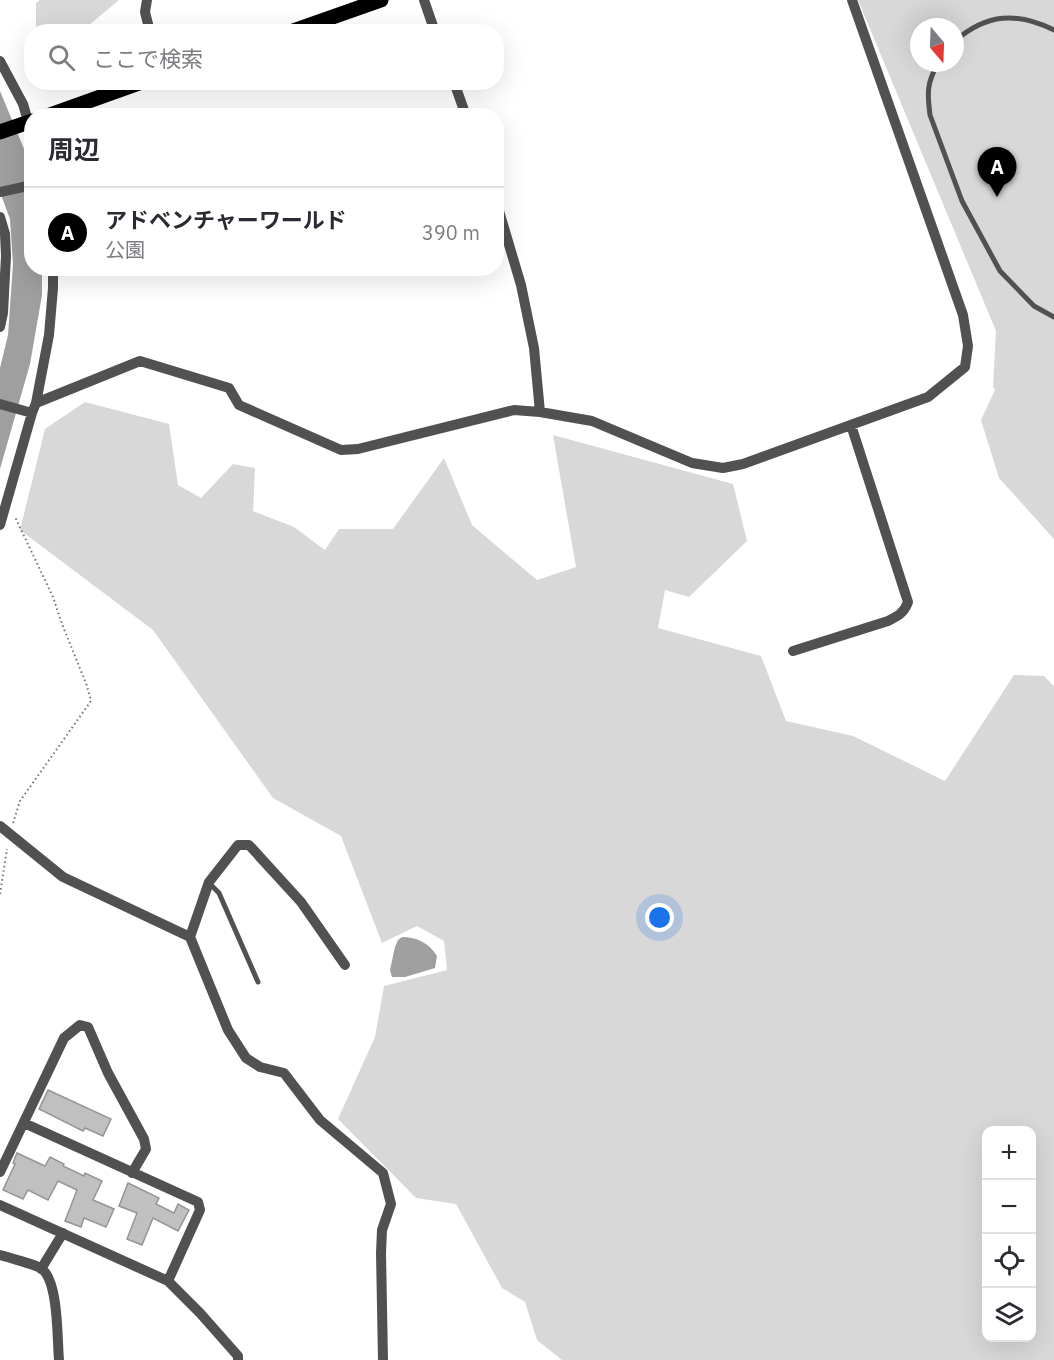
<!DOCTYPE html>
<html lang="ja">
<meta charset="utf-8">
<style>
:root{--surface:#fff;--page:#f2f2f3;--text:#2b2b33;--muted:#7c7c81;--line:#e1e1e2;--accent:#000}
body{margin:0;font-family:"IBM Plex Sans","Noto Sans JP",sans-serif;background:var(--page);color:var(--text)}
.controls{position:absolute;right:18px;bottom:18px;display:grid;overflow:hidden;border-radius:12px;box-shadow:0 6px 24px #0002}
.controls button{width:54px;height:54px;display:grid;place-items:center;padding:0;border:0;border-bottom:2px solid var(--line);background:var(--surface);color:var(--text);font:30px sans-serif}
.compass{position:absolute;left:910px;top:18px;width:54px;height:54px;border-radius:50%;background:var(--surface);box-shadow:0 6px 24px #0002;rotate:161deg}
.you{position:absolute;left:660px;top:918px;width:21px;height:21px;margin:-15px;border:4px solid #fff;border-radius:50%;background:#1a73e8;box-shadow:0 0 0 9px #1a73e833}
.badge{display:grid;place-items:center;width:39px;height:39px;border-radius:50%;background:var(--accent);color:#fff;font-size:20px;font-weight:700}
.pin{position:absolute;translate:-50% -50px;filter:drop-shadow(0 2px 3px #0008)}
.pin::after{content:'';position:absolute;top:32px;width:21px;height:18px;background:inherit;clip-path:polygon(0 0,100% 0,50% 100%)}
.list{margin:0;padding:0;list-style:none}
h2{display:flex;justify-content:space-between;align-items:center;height:78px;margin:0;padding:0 24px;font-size:26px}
h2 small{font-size:20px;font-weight:400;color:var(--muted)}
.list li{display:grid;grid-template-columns:39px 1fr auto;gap:18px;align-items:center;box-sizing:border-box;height:90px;padding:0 24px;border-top:2px solid var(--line)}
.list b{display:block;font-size:22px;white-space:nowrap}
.list p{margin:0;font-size:20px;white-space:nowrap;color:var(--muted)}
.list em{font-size:20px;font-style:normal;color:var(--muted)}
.icon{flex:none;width:33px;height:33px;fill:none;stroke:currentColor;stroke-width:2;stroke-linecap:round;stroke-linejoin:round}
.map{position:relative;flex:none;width:1054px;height:1360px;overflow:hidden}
.search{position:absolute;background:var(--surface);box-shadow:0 6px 24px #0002;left:24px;top:24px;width:480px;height:66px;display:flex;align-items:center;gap:15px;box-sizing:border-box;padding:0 21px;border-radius:24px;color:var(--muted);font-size:22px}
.panel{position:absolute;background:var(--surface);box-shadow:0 6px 24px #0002;left:24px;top:108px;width:480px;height:168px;border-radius:24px}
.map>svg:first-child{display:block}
.green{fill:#d8d8d8;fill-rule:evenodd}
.water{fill:#9f9f9f}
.building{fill:#c0c0c0;stroke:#959595;stroke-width:1.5}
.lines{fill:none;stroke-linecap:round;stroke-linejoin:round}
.path{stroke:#737373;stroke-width:2;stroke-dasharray:1.5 3;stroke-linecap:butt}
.service{stroke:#515151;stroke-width:5}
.minor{stroke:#515151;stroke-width:10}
.primary{stroke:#000;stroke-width:15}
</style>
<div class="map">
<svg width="1054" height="1360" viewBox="0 0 1054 1360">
<rect width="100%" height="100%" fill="#fff"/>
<path class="green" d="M40,0H119L82,31H36V3Z
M858,0H1054V539L999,478L981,420L995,390L993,387L996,331ZM919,27H955V63H919Z
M85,402L169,424L178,485L201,498L233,464L255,468L253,511L294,527L325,550L339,529H393L444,458L472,525L537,580L576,567L553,435L733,484L747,541L689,597L665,590L658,628L761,656L786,721L853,736L945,781L1014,675L1044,676L1054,686V1360H562L537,1340L525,1302L502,1288L456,1204L416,1198L338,1119L375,1037L384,986L447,970L444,941L417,926L382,943L341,836L273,798L153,630L20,530L45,429ZM986,1130H1032V1338H986Z"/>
<path class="water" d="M0,91L27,156L31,173L32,268L42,269V295L30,364L0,469V368L8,335L13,264L10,219L0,192Z
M402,937C417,937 429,943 437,956L435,968L405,977H392L390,970L395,947L398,940Z"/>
<path class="building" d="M48,1090L111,1119L103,1136L85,1128L83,1131L39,1109Z
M17,1153L45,1166L50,1157L64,1164L63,1166L84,1176L85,1173L102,1181L93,1200L114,1209L106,1227L84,1218L81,1227L65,1221L77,1190L58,1181L48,1200L28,1190L23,1199L3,1190L15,1164L13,1163Z
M128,1183L159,1198L156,1204L174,1213L178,1204L189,1210L178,1231L153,1218L142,1245L127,1239L137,1213L119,1206Z"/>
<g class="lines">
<path class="path" d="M13,823L20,801L91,701L87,686L62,624L53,597L15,517
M0,894L7,849"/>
<path class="service" d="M955,41C987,13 1017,12 1054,30
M938,63C927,83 927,92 930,115L962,201L1000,271L1034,306L1054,317
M210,884L219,893L258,982"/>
<path class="minor" d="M147,0L145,12L150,32
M424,0L435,32
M0,61L23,104L32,135
M454,82L466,116
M0,192L32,185
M496,201L521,285L534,348L540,412
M0,217L5,234L6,256L3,313L0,327
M36,403L140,361L229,388L239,405L341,450L358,449L514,410L540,412L592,421L692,463L723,468L743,464L928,397L965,367L968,346L963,315L852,0
M0,404L32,413
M0,525L32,413L36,403L49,335L53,288V268
M793,651L888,621C898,616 904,613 908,602L851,425
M0,826L63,877L190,937L209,882L238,845H249L301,902L345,965
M190,937L228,1030L246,1058L260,1067L284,1073L320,1120L383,1173L391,1204L382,1230L381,1253L383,1360
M24,1123L198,1202L200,1210L168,1281
M0,1172L64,1038L80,1025L88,1027L108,1073L144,1139L146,1149L132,1173
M0,1205L168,1281L200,1313L238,1356V1360
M0,1255C8,1257 35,1265 41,1268C59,1281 57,1339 59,1360
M41,1269L63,1233"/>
<path class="primary" d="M290,32L381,0
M47,116L142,82
M0,132L32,121"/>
</g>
</svg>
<div class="controls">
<button>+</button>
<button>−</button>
<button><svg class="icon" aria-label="locate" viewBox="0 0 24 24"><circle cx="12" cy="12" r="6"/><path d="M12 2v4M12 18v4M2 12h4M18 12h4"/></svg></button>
<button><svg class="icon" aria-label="layers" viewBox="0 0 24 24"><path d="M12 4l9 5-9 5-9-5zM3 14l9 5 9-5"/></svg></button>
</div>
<svg class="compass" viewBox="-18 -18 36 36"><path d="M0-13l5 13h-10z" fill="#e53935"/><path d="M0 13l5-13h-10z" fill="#7c7c81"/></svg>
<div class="you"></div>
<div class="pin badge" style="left:997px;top:197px">A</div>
<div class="search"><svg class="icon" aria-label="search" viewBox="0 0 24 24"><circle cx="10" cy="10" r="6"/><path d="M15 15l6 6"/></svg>ここで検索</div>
<section class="panel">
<h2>周辺<small></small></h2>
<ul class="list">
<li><span class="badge">A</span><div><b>アドベンチャーワールド</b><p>公園</p></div><em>390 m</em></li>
</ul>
</section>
</div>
